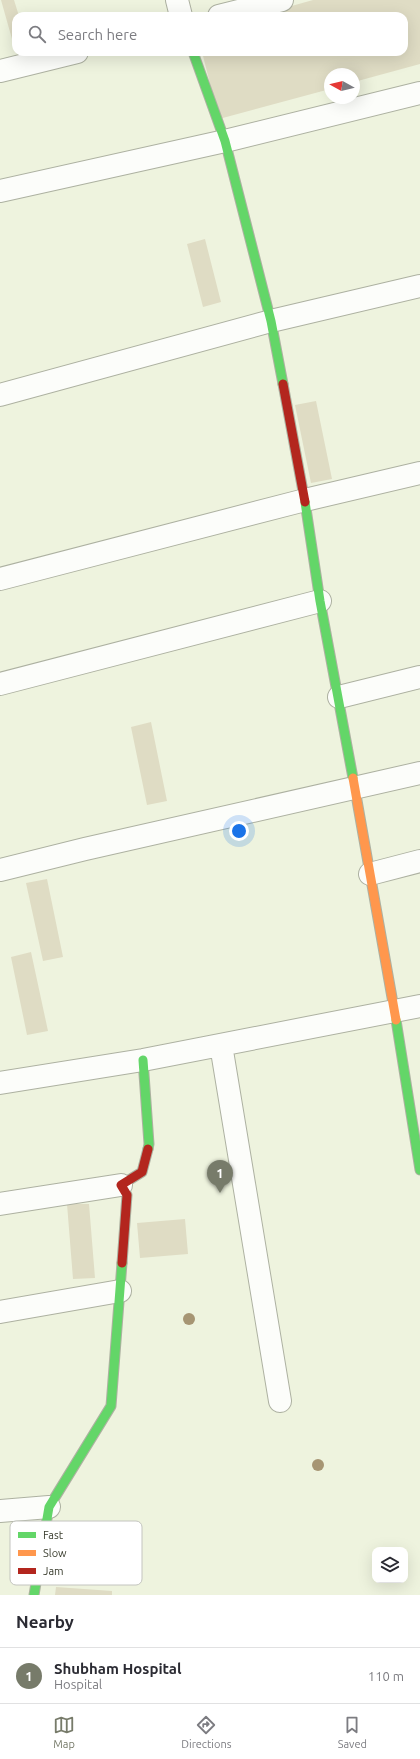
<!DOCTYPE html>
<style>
:root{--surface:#fff;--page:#f7f7f7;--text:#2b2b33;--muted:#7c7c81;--line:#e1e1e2;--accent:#777b6a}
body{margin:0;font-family:Ubuntu,sans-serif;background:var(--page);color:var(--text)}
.controls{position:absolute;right:12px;bottom:12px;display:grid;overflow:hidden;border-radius:8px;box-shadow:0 4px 16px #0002}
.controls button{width:36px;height:36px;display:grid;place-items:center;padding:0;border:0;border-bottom:1px solid var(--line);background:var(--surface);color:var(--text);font:20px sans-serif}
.compass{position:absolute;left:324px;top:68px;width:36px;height:36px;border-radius:50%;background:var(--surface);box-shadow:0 4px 16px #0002;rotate:278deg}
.you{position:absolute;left:239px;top:831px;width:14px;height:14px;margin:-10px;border:3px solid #fff;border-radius:50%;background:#1a73e8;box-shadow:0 0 0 6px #1a73e833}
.badge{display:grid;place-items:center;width:26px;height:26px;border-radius:50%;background:var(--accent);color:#fff;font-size:13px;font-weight:700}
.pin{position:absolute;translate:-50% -33px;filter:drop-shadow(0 1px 2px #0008)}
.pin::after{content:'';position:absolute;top:21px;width:14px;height:12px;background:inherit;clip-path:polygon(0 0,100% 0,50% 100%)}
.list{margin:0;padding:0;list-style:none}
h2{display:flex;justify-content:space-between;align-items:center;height:52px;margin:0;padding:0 16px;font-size:17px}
h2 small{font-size:13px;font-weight:400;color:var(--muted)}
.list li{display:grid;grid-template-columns:26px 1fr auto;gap:12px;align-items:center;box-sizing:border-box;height:56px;padding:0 16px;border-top:1px solid var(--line)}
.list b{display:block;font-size:15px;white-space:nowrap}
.list p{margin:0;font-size:13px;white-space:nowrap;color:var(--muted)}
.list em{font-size:13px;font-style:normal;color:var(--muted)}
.icon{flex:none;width:22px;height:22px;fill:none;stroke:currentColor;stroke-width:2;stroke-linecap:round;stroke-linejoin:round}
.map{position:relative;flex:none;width:420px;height:1595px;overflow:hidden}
.search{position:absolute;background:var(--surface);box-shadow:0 4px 16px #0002;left:12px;right:12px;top:12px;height:44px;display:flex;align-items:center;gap:10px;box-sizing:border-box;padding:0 14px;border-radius:12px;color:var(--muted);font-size:15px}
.sheet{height:108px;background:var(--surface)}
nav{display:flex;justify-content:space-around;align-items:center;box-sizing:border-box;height:56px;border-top:1px solid var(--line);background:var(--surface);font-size:11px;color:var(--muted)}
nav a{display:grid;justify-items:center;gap:2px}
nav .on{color:var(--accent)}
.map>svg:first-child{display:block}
.building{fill:#dfdcc4}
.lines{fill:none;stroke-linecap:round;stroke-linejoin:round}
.street-casing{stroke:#adb1a1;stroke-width:24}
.fast-casing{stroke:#adb1a1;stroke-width:11}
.slow-casing{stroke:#adb1a1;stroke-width:11}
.jam-casing{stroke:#adb1a1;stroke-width:11}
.street{stroke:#fcfdfa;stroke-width:22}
.fast{stroke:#63d668;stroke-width:9}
.slow{stroke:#ff974d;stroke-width:9}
.jam{stroke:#b3261e;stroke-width:9}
.tree{fill:#a69573}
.key{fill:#fff;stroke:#c3c4bf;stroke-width:1}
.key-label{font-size:11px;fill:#373a2b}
</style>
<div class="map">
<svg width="420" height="1595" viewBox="0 0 420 1595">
<rect width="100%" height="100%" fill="#eef3de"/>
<path class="building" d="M1,0H14L19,16H16V37L12,39Z
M313,0H420V64L354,82V74H330V89L219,119L202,52H404V16H256Z
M205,239L221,302L203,307L187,244Z
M316,401L332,479L311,483L295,405Z
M151,722L167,801L147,805L131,727Z
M47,879L63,957L43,961L26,883Z
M31,952L48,1031L27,1035L11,957Z
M67,1204H89L95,1278L73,1279Z
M185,1219L188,1254L140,1258L137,1223Z
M56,1587L112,1591V1595H55Z"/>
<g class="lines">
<defs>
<path id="street" d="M177,0L181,16
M219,16L282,0
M0,71L77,52
M0,191L225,141L420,93
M0,395L271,321L420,286
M0,579L305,500L420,473
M0,684L320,601
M339,697L420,677
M0,870L85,849L420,773
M370,874L420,861
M221,1045L280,1401
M0,1083L143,1060L420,1006
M0,1204L121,1185
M0,1312L120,1291
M0,1511L49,1507"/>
<path id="fast" d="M193,52L225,141L271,321L283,384
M305,502L320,601L353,778
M396,1020L420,1170
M143,1060L149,1144L148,1149
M34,1595L49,1507L111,1406L122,1263"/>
<path id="slow" d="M353,778L396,1020"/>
<path id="jam" d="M283,384L305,502
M122,1263L127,1195L121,1185L142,1172L148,1149"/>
</defs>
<use href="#street" class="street-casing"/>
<use href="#fast" class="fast-casing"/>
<use href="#slow" class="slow-casing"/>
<use href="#jam" class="jam-casing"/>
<use href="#street" class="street"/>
<use href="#fast" class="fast"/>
<use href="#slow" class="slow"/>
<use href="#jam" class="jam"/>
</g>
<g class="tree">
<circle cx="189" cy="1319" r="6"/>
<circle cx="318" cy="1465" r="6"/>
</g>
<rect x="10" y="1521" width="132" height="64" rx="6" class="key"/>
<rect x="18" y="1532" width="18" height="6" fill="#63d668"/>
<rect x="18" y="1550" width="18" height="6" fill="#ff974d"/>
<rect x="18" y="1568" width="18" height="6" fill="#b3261e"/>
<g class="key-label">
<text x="43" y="1539">Fast</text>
<text x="43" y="1557">Slow</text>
<text x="43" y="1575">Jam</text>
</g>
</svg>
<div class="controls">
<button><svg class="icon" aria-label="layers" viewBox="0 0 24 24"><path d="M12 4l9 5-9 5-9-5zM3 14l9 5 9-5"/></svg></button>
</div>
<svg class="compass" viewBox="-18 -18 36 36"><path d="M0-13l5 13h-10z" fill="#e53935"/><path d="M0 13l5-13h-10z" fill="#7c7c81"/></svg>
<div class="you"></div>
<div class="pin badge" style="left:220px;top:1193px">1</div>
<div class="search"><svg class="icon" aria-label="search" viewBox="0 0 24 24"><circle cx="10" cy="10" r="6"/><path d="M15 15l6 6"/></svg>Search here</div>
</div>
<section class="sheet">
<h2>Nearby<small></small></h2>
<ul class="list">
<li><span class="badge">1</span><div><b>Shubham Hospital</b><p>Hospital</p></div><em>110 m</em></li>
</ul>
</section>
<nav>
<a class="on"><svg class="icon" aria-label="map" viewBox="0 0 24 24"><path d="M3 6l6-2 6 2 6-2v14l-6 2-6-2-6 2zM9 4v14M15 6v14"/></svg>Map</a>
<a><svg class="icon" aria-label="directions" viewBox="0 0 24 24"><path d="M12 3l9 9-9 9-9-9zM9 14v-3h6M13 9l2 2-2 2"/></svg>Directions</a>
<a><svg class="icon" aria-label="saved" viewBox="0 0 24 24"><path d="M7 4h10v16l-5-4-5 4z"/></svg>Saved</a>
</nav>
